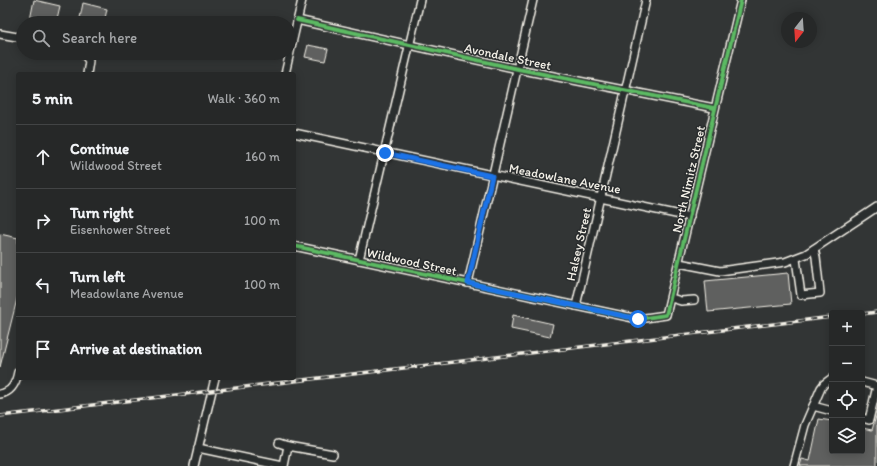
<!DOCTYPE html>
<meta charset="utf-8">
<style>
body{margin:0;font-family:Itim,sans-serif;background:#2e3030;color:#f1f3f6}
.controls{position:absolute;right:12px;bottom:12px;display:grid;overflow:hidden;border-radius:4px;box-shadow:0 2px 10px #0003}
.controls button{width:36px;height:36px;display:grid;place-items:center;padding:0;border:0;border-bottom:1px solid #424445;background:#262828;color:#f1f3f6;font:20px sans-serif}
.compass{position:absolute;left:781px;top:12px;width:36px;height:36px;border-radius:50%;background:#262828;box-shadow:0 2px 10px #0003;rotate:197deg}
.stop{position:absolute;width:12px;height:12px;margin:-9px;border:3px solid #1a73e8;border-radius:50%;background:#fff}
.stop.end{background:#1a73e8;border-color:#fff;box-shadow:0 1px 4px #0008}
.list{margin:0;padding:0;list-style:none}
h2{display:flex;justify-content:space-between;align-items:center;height:52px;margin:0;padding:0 16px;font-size:17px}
h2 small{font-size:13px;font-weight:400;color:#a4a6a8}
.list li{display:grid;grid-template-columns:26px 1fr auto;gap:12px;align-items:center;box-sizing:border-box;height:64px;padding:0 16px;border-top:1px solid #424445}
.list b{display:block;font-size:15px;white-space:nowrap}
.list p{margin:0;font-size:13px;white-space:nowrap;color:#a4a6a8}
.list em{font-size:13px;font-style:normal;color:#a4a6a8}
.icon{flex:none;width:22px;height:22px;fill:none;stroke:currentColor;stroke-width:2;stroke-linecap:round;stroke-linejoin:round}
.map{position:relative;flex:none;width:877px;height:466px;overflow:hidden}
.search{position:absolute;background:#262828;box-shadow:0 2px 10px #0003;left:16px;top:16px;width:280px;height:44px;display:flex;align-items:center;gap:10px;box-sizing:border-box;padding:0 14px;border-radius:22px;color:#a4a6a8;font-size:15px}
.panel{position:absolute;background:#262828;box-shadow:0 2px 10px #0003;left:16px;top:72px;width:280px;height:308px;border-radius:4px}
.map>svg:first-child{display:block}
.building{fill:#5f605f;stroke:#f4f1e8}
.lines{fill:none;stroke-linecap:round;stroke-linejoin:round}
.minor-casing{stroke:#f4f1e8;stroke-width:10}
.minor{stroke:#2a2d2e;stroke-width:7}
.rail-casing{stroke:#f4f1e8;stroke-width:3.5}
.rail{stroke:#2a2d2e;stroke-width:2;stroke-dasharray:6;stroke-linecap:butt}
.cycleway-casing{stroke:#2a2d2e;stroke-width:6}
.cycleway{stroke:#5cba63;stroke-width:4}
.route{stroke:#1a73e8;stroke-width:5}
.labels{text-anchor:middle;stroke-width:3;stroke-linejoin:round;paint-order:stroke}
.street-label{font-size:13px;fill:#f4f1e8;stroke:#2a2d2e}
</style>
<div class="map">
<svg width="877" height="466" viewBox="0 0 877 466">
<rect width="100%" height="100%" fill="#323535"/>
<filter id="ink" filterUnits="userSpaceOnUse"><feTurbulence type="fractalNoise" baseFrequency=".025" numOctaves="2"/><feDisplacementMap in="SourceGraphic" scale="8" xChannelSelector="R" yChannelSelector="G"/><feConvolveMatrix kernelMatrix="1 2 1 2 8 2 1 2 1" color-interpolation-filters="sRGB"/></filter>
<g filter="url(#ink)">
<g class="building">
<path d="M34,0L60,6L56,23H44L30,20Z"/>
<path d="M83,3L107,9L104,23H79Z"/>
<path d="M308,45L328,49L325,61L305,57Z"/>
<path d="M0,234L18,238V295L0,367Z"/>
<path d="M788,273L791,304L708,312L705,281Z"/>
<path d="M513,315L553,324L550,337L511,329Z"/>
<path d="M877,413V466H800L802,459L810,461L819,419L832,421V451H862V428L872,430Z"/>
</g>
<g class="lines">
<defs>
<g id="minor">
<path d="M297,20L518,69L714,108"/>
<path d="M0,34L23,38"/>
<path d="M83,53L89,61L87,74"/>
<path d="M285,74L302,0"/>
<path d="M294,133L690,217"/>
<path d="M294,246L638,319L666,315L741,0"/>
<path d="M796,259L801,295L820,293L816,257L814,249"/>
<path d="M359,260L420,0"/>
<path d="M679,263L720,271L785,262L806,254L877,207"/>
<path d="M468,283L533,0"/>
<path d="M671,298L681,301L694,300"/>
<path d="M576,306L646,0"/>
<path d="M862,382L877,386L869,420L862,418"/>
<path d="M0,394C12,392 16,383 18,372"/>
<path d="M813,406L832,411"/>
<path d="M279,443L288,446"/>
<path d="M198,448L283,466"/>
<path d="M194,466L215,378"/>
<path d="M284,466L288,446L333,454"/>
<path d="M794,466L805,425L821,388L824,384L832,378"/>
</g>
</defs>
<use href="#minor" class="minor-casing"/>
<use href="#minor" class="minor"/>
<defs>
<g id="rail">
<path d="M862,314L877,312"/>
<path d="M0,416L832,317"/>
</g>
</defs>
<use href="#rail" class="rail-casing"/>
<use href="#rail" class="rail"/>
<defs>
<g id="cycleway">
<path d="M297,20L518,69L714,108"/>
<path d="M294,246L638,319L666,315L741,0"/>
</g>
</defs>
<use href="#cycleway" class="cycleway-casing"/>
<use href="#cycleway" class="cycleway"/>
</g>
</g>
<g class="lines" filter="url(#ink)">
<path class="route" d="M385,153L492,176L468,283L638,319"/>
</g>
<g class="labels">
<g class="street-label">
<text transform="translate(508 56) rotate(12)" y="5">Avondale Street</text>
<text transform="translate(565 178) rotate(11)" y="5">Meadowlane Avenue</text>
<text transform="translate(688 179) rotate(-77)" y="5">North Nimitz Street</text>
<text transform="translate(578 244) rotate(-77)" y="5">Halsey Street</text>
<text transform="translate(412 261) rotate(12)" y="5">Wildwood Street</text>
</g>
</g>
</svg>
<div class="controls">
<button>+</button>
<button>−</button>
<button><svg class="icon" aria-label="locate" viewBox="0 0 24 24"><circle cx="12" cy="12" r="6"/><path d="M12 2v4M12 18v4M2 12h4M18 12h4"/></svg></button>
<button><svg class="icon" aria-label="layers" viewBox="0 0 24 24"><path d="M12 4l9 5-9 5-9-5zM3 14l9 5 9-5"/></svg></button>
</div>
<svg class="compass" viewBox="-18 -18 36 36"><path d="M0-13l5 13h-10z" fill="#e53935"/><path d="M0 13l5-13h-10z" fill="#a4a6a8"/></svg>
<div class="stop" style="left:638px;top:319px"></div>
<div class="stop end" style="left:385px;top:153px"></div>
<div class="search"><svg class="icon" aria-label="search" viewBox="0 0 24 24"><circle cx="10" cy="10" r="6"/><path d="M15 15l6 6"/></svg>Search here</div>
<section class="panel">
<h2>5 min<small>Walk · 360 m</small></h2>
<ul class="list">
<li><svg class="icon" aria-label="ahead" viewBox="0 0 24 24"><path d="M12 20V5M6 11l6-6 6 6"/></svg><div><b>Continue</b><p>Wildwood Street</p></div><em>160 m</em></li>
<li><svg class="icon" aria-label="right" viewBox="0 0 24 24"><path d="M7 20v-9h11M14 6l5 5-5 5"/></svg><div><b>Turn right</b><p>Eisenhower Street</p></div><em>100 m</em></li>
<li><svg class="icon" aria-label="left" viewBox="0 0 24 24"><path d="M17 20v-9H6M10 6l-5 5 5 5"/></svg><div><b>Turn left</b><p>Meadowlane Avenue</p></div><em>100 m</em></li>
<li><svg class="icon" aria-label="arrive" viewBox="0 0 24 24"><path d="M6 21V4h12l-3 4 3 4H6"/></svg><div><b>Arrive at destination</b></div></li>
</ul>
</section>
</div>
